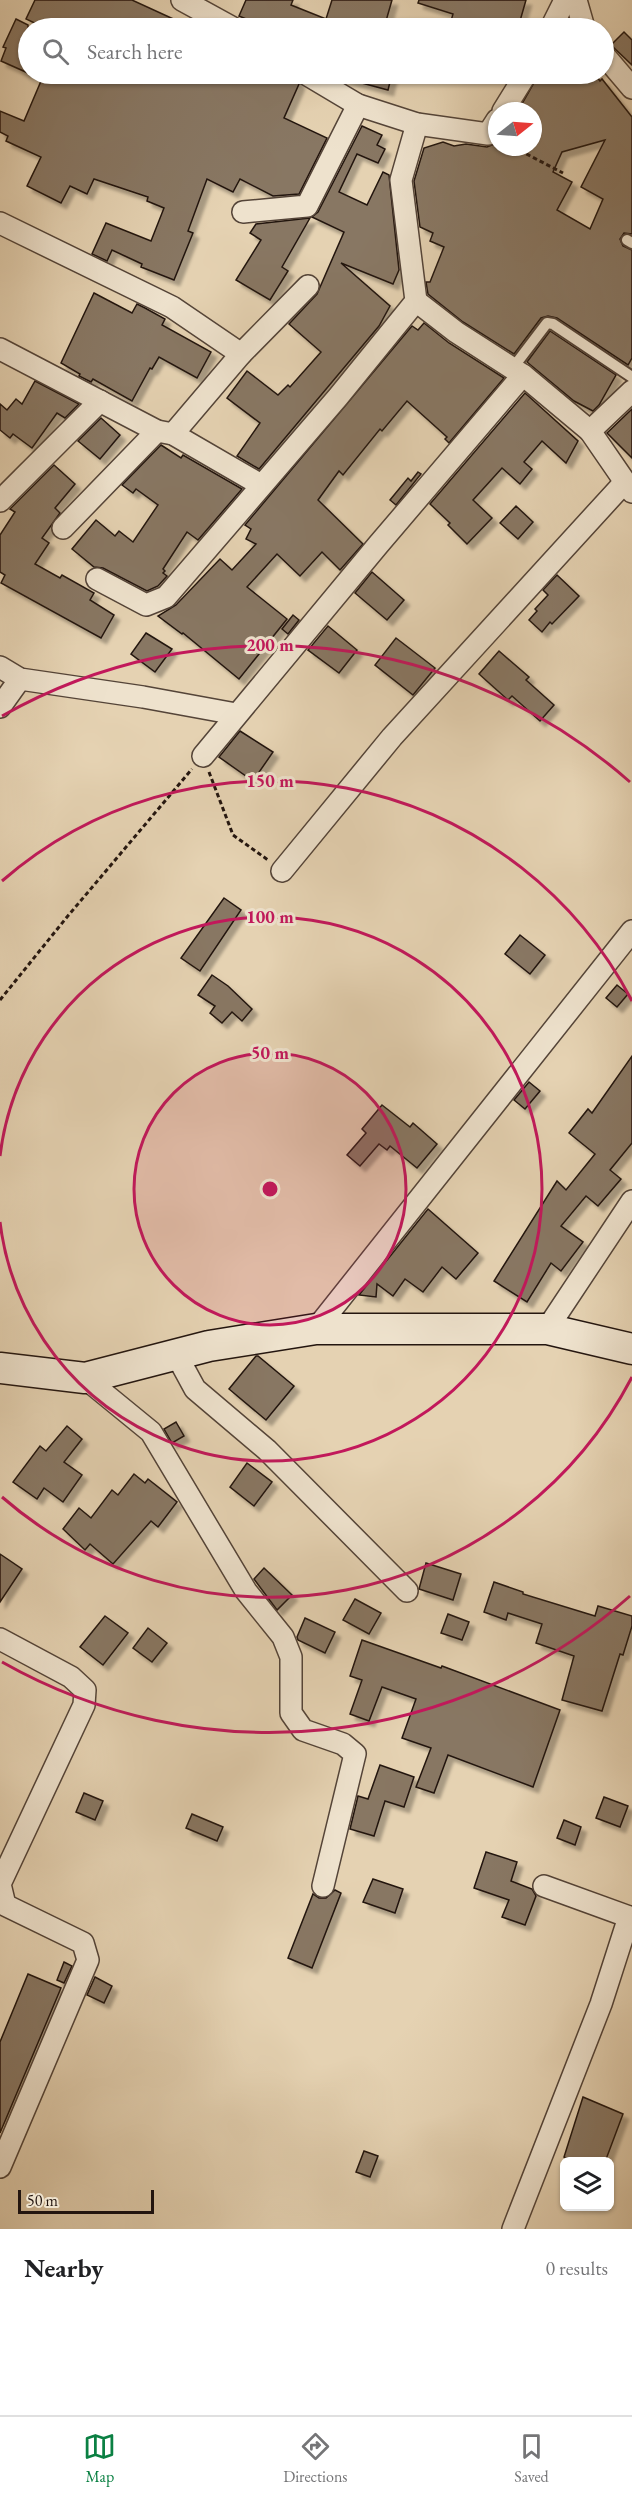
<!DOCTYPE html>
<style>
body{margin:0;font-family:"EB Garamond",serif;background:#f6f6f6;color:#202124}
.controls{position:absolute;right:18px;bottom:18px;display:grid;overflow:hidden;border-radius:9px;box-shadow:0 2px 4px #0004}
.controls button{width:54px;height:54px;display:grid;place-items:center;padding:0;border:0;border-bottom:2px solid #e0e0e0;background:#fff;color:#202124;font:30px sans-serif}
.compass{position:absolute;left:488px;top:102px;width:54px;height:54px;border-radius:50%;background:#fff;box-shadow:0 2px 4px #0004;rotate:73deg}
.scale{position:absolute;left:18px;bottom:15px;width:136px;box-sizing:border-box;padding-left:6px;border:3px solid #23150f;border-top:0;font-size:16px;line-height:21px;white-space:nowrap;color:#23150f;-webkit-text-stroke:4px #eee2cd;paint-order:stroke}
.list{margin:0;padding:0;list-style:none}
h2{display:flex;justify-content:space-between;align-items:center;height:78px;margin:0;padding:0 24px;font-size:26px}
h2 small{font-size:20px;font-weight:400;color:#757577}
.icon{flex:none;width:33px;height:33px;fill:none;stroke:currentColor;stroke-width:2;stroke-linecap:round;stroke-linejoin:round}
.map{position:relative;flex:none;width:632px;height:2229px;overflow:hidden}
.search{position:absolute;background:#fff;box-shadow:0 2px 4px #0004;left:18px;right:18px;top:18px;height:66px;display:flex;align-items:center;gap:15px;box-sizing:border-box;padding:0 21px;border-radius:33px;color:#757577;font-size:22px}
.sheet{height:186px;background:#fff}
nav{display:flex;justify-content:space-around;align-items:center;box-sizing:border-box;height:84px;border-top:2px solid #e0e0e0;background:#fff;font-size:16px;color:#757577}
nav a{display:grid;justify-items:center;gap:3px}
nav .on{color:#0b8043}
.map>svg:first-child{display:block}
.building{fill:#887764;stroke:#23150f;stroke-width:1.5;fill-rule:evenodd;filter:url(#shadow)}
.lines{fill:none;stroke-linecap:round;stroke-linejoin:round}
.lane-casing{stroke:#544438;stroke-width:14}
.street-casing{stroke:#544438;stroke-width:24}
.secondary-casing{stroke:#23150f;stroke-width:33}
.path{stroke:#23150f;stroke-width:3;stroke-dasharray:4.5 3;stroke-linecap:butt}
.lane{stroke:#eee2cd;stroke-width:10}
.street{stroke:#eee2cd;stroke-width:21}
.secondary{stroke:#eee2cd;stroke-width:30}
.ring{fill:none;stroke:#c2185b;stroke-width:3}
.centre{fill:#c2185b;stroke:#eee2cd;stroke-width:3}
.ring-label{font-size:18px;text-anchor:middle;font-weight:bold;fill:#c2185b;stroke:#eee2cd;stroke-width:6;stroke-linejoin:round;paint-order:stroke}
</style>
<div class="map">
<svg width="632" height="2229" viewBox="0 0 632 2229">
<defs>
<filter id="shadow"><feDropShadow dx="5.5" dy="5.5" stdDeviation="1.5" flood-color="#0004"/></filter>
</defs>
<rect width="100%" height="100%" fill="#e5d2b2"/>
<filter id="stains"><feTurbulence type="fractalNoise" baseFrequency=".00333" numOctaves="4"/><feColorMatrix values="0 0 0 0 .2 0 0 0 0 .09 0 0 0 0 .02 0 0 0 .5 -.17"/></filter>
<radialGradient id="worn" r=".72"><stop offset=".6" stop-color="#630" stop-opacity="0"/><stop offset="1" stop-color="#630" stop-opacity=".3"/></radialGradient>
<g class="building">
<path d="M35,0H132L193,28H45L26,19Z"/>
<path d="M246,0H293L291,5L326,19L332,0H392L384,28H268L239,16Z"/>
<path d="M419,0H526L518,28H449L453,14L418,3Z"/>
<path d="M16,19L28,25V73L1,61L6,48L3,47Z"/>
<path d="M624,32L632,40V65L611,45Z"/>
<path d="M44,74H136L156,82L159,77L167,80L170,74H293L299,84L284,118L327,138L299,194L273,196L240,179L233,192L207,179L188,231L193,233L174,280L141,267L142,264L112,250L107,261L92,254L106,223L151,241L164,208L147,201L148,197L94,179L87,194L70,186L61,203L27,186L41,157L6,141L8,136L0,132V111L24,121Z"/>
<path d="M344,74H392L388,90L343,78Z"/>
<path d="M539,74H595L600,81L602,79L632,117V234L624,233L620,239L623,246L632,250V358L628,365L557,318L548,316L541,318L514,354L463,322L428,294L426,282H430L444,247L430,241L433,233L420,227L414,181L424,148L443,142L454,146L466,144L487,147L497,143V147H533V111H518ZM605,140L581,187L603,199L590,229L557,210L572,182L553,172L562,152Z"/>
<path d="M362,126L382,135L377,145L385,149L378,163L357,154L339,192L367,205L383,172L389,175L399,270L393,284L341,263L390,306L379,326L259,469L237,456L260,423L227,398L247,371L278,395L288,385L290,387L321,352L289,324L317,294L344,232L312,217L318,212Z"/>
<path d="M310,218L282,267L288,271L270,300L236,280L261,240L250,233L256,224Z"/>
<path d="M94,293L132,313L137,304L145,308L165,319L162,325L211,352L197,378L159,357L152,369L150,368L132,401L93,379L91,382L79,376L80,374L61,363Z"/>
<path d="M424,323L449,343L504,378L449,443L445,439L447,437L407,401L382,431L380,429L343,475L339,471L318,500L363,544L340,570L322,552L300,576L277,554L247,587L287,619L239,679L183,633L182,634L158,616L176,605L220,559L232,570L256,544L246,539L251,529L245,525L412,326L418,330Z"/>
<path d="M550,331L616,375L599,405L593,411L574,401L527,362Z"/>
<path d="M35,381L79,404L65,418L57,413L32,448L13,434L10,438L0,430V404L7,410L16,399L22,404Z"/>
<path d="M525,393L578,441L566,463L542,441L524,462L532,469L520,484L502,468L473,500L492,518L467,544L448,525L450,523L430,504Z"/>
<path d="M632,409V458L607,433Z"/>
<path d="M101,418L120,435L100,459L78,441Z"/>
<path d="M161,445L181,458L183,455L242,489L198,540L187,532L163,569L165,571L163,573L167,576L158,586L147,591L103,568L94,567L72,549L96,520L115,536L119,531L133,542L158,505L136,489L133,493L122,485Z"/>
<path d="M54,465L75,484L55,508L60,513L42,538L49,543L35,564L60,578L62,575L94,593L90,600L114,615L101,638L1,583L5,575L0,572V535L15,512L10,509Z"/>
<path d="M418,472L421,474L396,505L390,500L408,478L411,481Z"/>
<path d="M516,506L533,522L518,539L500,523Z"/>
<path d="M372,572L404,600L387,620L355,593Z"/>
<path d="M557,575L579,596L552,624L550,622L542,632L529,620L537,611L535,609L548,595L543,590Z"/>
<path d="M293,615L299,620L288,634L282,629Z"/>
<path d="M328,626L357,650L339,673L308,650Z"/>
<path d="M146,633L172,649L155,672L131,654Z"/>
<path d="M396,638L435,668L413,695L375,665Z"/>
<path d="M499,651L529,677L526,680L554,705L540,721L512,696L508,700L479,674Z"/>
<path d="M240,731L273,752L253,781L219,757Z"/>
<path d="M224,898L241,910L200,971L181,958Z"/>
<path d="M520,935L545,955L530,974L505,954Z"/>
<path d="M212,975L228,986L252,1009L242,1021L232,1012L222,1023L210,1013L215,1006L198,995Z"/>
<path d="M617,985L628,994L617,1007L606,998Z"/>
<path d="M632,1056V1143L610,1170L621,1179L598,1206L586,1196L561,1226L583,1242L561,1271L551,1263L527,1302L494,1281L557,1181L566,1190L595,1154L569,1133L588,1109L592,1113Z"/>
<path d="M529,1082L540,1091L525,1109L514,1100Z"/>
<path d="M382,1105L410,1127L413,1123L437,1144L417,1168L390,1146L387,1150L379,1144L360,1166L347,1155L366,1133L362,1129Z"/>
<path d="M428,1209L478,1253L456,1279L442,1267L423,1292L405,1279L393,1296L377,1284L376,1297L359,1295Z"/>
<path d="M256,1356H258L294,1386L266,1420L229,1389Z"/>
<path d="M176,1422L184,1436L172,1443L164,1429Z"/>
<path d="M67,1426L82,1439L64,1462L82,1475L63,1502L44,1488L37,1499L13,1482L40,1446L46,1451Z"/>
<path d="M247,1463L272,1482L254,1506L230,1487Z"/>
<path d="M134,1474L145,1483L148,1479L177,1502L158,1527L151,1521L113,1564L90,1544L85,1550L63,1529L79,1508L91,1518L112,1490L118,1495Z"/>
<path d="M0,1554L22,1569L0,1602Z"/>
<path d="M426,1563L461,1574L453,1600L419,1589Z"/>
<path d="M264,1568L292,1595L277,1610L254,1579Z"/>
<path d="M494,1582L523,1592V1594L595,1616L598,1606L632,1616V1626L623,1655L620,1654L602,1711L562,1700L574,1656L536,1643L542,1624L508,1613L506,1620L484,1612Z"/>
<path d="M355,1599L381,1613L369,1634L343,1620Z"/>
<path d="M448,1614L469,1622L462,1640L441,1633Z"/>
<path d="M105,1616L128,1633L103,1665L80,1647Z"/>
<path d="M305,1618L335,1632L325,1653L298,1640L297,1637Z"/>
<path d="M148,1628L167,1643L152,1662L133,1648Z"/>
<path d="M362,1640L441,1668L442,1666L560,1710L533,1787L448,1755L434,1793L416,1787L431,1748L402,1738L416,1699L382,1687L369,1721L350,1714L362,1680L350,1676Z"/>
<path d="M380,1765L414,1777L404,1807L385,1801L374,1836L350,1829L358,1796L368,1799Z"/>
<path d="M84,1793L103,1801L95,1820L76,1812Z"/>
<path d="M604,1797L628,1806L620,1827L596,1818Z"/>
<path d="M192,1814L223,1827L217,1841L186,1828Z"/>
<path d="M564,1820L581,1827L575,1845L557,1838Z"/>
<path d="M486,1852L517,1862L511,1881L532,1889L536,1896L525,1925L502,1917L509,1900L474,1888Z"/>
<path d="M373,1879L403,1889L395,1913L363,1902Z"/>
<path d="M335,1890L341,1893L312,1968L288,1958L313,1894L319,1898H326Z"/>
<path d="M64,1962L72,1966L64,1983L57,1980Z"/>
<path d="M28,1974L61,1988L0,2133V2042Z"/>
<path d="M95,1977L112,1986L104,2003L87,1995Z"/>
<path d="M583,2097L623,2114L605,2162H575L564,2157Z"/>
<path d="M364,2151L378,2156L370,2177L356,2172Z"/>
</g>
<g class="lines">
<defs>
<g id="lane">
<path d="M627,240L632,243"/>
<path d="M512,369L547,323L553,324L632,377"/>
</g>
<g id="street">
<path d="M182,0L233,28"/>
<path d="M576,0L584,28"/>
<path d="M551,28L565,0"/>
<path d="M604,55L632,88"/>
<path d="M306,74L358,105L417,124L488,134L497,120"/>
<path d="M503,111L526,74"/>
<path d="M243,212L307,206L358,105"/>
<path d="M0,223L172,307L241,354"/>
<path d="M416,301L456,332L523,375L590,431"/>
<path d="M0,349L157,431L173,434L261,485"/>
<path d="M632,391L590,431L632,492"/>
<path d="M173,434L241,354L308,286"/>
<path d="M0,501L100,401"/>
<path d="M63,528L157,431"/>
<path d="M97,579L146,605L166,597L338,397L416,301L401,180L417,124"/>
<path d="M0,667L20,679L143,697L236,714"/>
<path d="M0,707L20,679"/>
<path d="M203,756L378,545L523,375"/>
<path d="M282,871L392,737L624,483"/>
<path d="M316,1329L632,931"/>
<path d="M547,1329L632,1201"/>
<path d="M176,1354L195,1389L267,1450L407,1591"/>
<path d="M85,1378L151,1432L246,1591L283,1637L291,1657V1713L303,1730L343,1744L355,1754L323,1886"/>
<path d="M0,1639L71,1677L85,1690L84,1705L0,1884L5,1905L83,1943L88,1960L0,2167"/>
<path d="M544,1886L632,1918"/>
<path d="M513,2229L601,2004L629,1917"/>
</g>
<path id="secondary" d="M0,1368L85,1378L209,1346L316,1329H547L632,1349"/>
</defs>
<use href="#lane" class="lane-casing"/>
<use href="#street" class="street-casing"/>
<use href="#secondary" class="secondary-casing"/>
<g class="path">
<path d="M513,147L563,173"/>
<path d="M209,772L233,835L268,860"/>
<path d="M0,1000L67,917L192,769"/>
</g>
<use href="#lane" class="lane"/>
<use href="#street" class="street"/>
<use href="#secondary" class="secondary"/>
</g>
<circle cx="270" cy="1189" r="136" fill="#c2185b" fill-opacity=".12"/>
<g class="ring">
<circle cx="270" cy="1189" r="136"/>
<path d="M0 1156A272 272 0 1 1 0 1222"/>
<path d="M632 1377A408 408 0 0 1 2 1497M2 881A408 408 0 0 1 632 1001"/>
<path d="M630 1596A544 544 0 0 1 2 1662M2 716A544 544 0 0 1 630 782"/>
</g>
<circle cx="270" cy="1189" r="9" class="centre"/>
<g class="ring-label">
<text x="270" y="651">200 m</text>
<text x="270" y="787">150 m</text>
<text x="270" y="923">100 m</text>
<text x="270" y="1059">50 m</text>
</g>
<rect width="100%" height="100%" filter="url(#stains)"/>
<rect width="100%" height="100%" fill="url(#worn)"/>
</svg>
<div class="controls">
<button><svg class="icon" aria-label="layers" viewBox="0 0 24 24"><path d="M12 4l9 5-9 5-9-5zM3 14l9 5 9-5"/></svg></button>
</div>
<svg class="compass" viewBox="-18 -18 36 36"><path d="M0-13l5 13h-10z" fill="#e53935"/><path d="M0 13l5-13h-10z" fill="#757577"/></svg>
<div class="scale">50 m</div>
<div class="search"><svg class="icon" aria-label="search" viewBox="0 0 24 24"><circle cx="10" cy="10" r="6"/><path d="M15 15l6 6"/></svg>Search here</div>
</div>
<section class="sheet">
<h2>Nearby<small>0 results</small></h2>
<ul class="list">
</ul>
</section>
<nav>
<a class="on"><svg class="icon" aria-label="map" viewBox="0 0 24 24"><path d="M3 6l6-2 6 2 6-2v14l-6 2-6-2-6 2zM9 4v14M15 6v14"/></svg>Map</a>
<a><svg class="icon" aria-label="directions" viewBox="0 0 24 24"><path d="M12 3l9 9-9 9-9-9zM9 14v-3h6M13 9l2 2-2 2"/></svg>Directions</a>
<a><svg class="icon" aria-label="saved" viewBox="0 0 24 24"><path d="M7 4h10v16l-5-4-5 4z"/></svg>Saved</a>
</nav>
